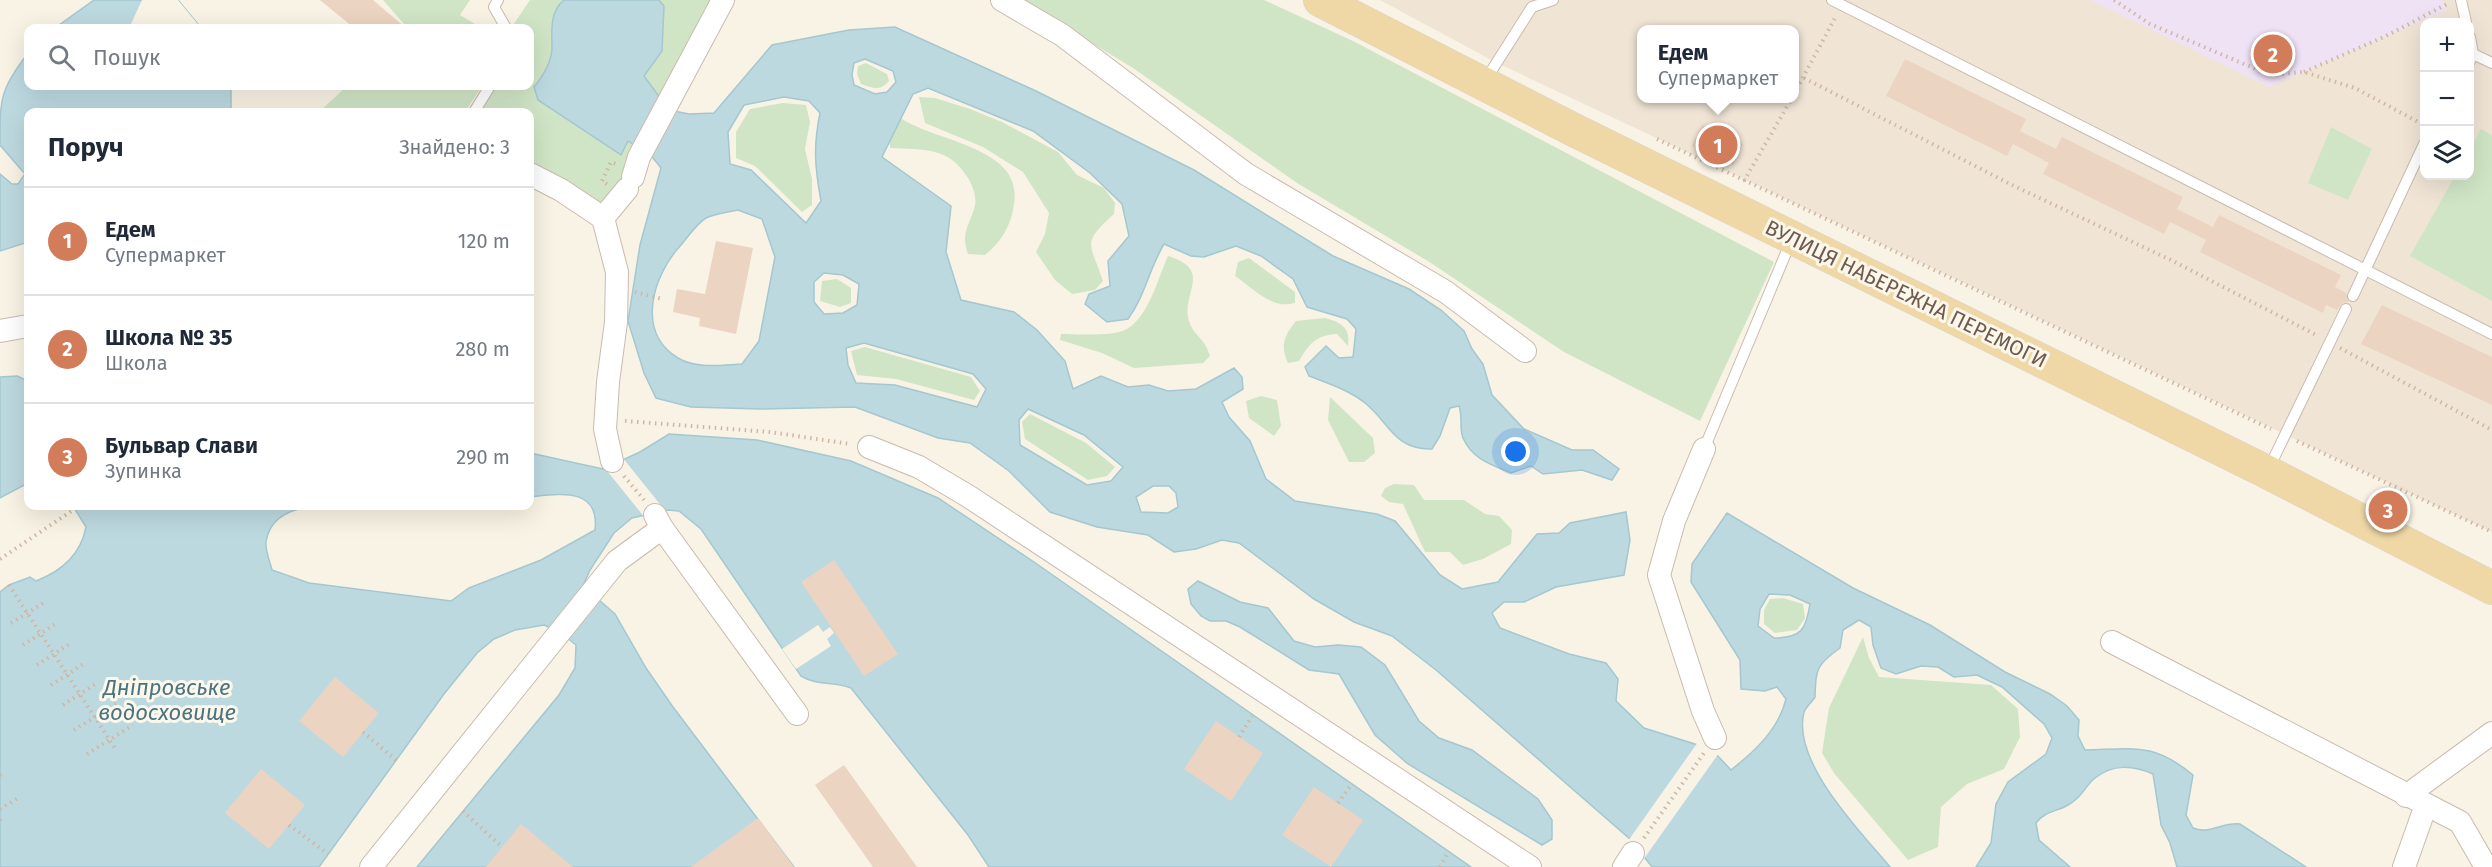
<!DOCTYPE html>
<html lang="uk">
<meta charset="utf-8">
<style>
body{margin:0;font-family:"Fira Sans",sans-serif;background:#f2f2f3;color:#1f2937}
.controls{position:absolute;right:18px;top:18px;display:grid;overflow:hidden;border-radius:12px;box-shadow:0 6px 24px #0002}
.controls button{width:54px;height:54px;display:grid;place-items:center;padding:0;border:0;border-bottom:2px solid #e0e1e3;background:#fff;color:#1f2937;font:30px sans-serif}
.you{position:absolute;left:1516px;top:452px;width:21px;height:21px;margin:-15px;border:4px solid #fff;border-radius:50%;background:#1a73e8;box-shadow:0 0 0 9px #1a73e833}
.badge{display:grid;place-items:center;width:39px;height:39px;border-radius:50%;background:#d37c5a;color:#fff;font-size:20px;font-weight:700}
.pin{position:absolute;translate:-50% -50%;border:3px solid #fff;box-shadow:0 2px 6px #0006}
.popup{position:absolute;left:1637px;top:25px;width:162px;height:78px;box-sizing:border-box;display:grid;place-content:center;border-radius:12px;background:#fff;filter:drop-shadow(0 2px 4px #0005);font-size:20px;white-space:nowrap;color:#747a83}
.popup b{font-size:22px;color:#1f2937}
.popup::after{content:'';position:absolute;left:50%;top:100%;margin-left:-12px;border:12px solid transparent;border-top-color:#fff}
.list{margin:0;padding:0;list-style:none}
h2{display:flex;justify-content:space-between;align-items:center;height:78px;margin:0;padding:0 24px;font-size:26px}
h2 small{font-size:20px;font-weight:400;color:#747a83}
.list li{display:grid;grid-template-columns:39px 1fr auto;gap:18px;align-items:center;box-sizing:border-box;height:108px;padding:0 24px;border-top:2px solid #e0e1e3}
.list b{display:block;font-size:22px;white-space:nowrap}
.list p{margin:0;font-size:20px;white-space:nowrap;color:#747a83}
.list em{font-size:20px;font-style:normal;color:#747a83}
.icon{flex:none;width:33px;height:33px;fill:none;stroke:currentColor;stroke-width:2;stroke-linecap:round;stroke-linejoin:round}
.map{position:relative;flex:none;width:2492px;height:867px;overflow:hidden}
.search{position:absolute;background:#fff;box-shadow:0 6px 24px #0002;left:24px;top:24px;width:510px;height:66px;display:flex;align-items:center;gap:15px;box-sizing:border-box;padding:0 21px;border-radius:12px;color:#747a83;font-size:22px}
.panel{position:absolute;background:#fff;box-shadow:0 6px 24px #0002;left:24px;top:108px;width:510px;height:402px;border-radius:12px}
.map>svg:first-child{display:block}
.residential{fill:#f0e5d5;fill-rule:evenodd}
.education{fill:#efe2f5}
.green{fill:#d0e5c6}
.water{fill:#bdd9e0;stroke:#a4c7d0;stroke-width:1.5;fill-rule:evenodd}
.pier{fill:#f9f3e5}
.building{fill:#ebd4c1}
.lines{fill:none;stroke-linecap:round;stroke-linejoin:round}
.lane-casing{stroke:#c9bbad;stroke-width:12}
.street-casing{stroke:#c9bbad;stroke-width:24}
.primary-casing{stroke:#dad4d1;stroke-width:34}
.path{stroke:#cfb7a4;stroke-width:4;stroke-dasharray:1.5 4.5;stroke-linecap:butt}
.lane{stroke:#fff;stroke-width:10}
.street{stroke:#fff;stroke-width:22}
.primary{stroke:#efd8a6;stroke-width:33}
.labels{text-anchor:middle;stroke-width:6;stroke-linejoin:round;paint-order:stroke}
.street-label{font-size:21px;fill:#6f5b4e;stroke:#fcf7eb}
.water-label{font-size:22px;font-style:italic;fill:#4b7480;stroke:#fcf7eb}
</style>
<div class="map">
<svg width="2492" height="867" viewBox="0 0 2492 867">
<rect width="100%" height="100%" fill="#f9f3e5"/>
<path class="residential" d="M1380,0H2492V532L1495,62ZM2424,22H2470V176H2424ZM1642,30H1794V98H1642Z"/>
<path class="education" d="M2090,0H2442L2447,10L2269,87Z"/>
<g class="green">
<path d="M383,0H470L460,15L480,27L402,28L405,25Z"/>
<path d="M530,0H564C549,12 552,32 552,49C551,64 543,76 534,87L538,100L621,155L628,141L643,150L603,218L530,174V112H474L490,86H530V28H511Z"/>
<path d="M659,0H724L665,106L644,76L662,51L664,6Z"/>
<path d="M1021,0H1264L1353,41L1774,262L1700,421L1564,352L1431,263L1297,183L1133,68Z"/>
<path d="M866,63L887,74L889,81C880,92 873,88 861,84L857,74L858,66Z"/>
<path d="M347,86H482L465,112H319Z"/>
<path d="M919,97L935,98L970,109L1002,122L1058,152L1077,175L1104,188L1115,203L1114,214C1081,244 1090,242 1103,281L1095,290L1072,294L1055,280L1036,252L1045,234L1049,213L1023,172L983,147L925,123Z"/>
<path d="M783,103L806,105L810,122L805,149L812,179V205L802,212L755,166L736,158V132L750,109Z"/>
<path d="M898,116C931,142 1024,145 1014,204C1011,226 1002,241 985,255L968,254C960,232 970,226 975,205C977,197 972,185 968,178C948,146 924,150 890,148L889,131Z"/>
<path d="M2331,127L2372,149L2348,200L2308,183Z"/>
<path d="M2481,129L2492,135V301L2410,256L2455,176H2470V149Z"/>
<path d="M1168,256C1214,270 1181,293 1189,321C1194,337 1204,336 1210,356L1203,363L1134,368L1102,353L1060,340L1061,334C1077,334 1113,337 1127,329C1149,316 1158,278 1168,256Z"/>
<path d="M1249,258L1295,292V303C1272,310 1253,288 1235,276L1238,262Z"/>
<path d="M837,279L851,288V303L840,307L820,301L822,281Z"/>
<path d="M1325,318C1341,322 1351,328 1348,346L1337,334C1316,335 1309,344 1299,361L1288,363C1280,345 1284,336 1296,321Z"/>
<path d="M865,347L971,377L980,391L974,400L896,379L857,375L851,351Z"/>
<path d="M1261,396L1277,400L1281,426L1274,436L1249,418L1246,401Z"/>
<path d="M1330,397L1373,438L1375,453L1364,462H1349L1328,420Z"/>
<path d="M1030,414L1086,443L1115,467L1107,476L1088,480L1025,439L1022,422Z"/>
<path d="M1394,484L1414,485L1424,500H1464L1485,514L1499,516L1512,530L1511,544L1483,559L1463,565L1450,552H1425L1403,504L1389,502L1381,496L1385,488Z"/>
<path d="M1783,598L1803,604L1805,618L1797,630L1775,633L1764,624V610L1770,599Z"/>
<path d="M1863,637L1869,658L1879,677L1991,685L2018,709L2020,737L2004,769L1967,784L1941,807L1938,847L1908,860L1834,773L1822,753L1829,708Z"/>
</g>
<g class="water">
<path d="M94,0H178L201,28H55Z"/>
<path d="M564,0H659L664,6L662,51L644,76L669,110L689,114L714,113L772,45L849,30L895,27L1036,91L1194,170L1333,256L1409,289L1441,310L1464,331L1472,349L1483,364L1492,395L1524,429L1572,450H1593L1619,469L1612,480L1582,470L1543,474L1531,466L1511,473C1492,465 1472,459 1463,438C1459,428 1463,417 1459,406L1450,408L1440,436L1432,449C1394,450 1390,423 1365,403C1349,390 1327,383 1309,376L1305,367L1326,346L1339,358L1353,357L1356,329L1347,319L1307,307L1293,279L1261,256L1236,246L1204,257L1191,256L1164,244C1149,269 1145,296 1128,319L1107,322L1085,304L1089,294L1110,286L1108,261L1129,236L1122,204L1090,173L1033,131L928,88L913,94L882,157L951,206L946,252L961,300L1014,312L1037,330L1065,361L1073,389L1101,376L1128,387L1149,385L1168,391L1196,389L1234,368L1242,377L1243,389L1222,402L1229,417L1250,441L1266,479L1295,501L1377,514L1395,521L1440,575L1462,589L1498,582L1537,534L1559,533L1570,523L1626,512L1630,540L1624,575L1556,587L1524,602H1504L1492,613L1500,628L1569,654L1606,663L1618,679L1616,701L1644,728L1698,745L1718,756L1731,770C1755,751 1779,729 1786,699L1777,687L1765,691L1741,689L1740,660L1691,582L1692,564L1727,513L1853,588L1930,625L2005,672L2050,694L2067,706L2079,720L2078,736L2085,750C2134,749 2153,742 2193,775L2186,815L2193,828C2210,835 2222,822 2240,824L2306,867H2177L2170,843L2161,825L2153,774C2132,765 2113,764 2095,778C2084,787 2083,797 2068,805C2056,812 2045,811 2036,823L2039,840L2070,867H1976L1991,843L1996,804L2008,782L2046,754L2052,738L2044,724L2002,687L1977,675L1954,677L1938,667L1921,666L1896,674L1881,668L1873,645L1871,627L1859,620L1843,630L1840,648C1816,665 1816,669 1815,697C1812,702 1806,707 1804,712C1791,762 1861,832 1890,867H1652L1631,840L1436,670L1392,636L1354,622L1314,599L1239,543L1222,540L1196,549L1174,552L1148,535L1097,527L1050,512L1009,471L970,443L938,438L855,407L760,409L691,407L656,398L644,373L628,321L640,245L661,168L653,158L628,141L621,155L538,100L534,87C543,76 551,64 552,49C552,32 549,12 564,0ZM865,59L893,71L896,82L887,92L875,94L854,85L852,75L854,63ZM784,97L809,101L820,113C813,147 815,168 821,201L806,223L751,170L730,164L728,132L744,105ZM738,210L762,219L775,257L759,341L742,364C721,365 696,369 678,358C635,332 653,275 681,245C688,237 697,223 706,218C715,214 728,212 738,210ZM824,273L843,275L859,284L857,305L843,313L824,314L814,302V282ZM864,343L973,374L986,389L977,407L895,385L856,383L848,365L846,348ZM1028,409L1084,435L1123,467L1111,481L1087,485L1020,445L1019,420ZM1153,486H1169L1176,493L1178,507L1168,513L1141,512L1136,497ZM1769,594L1790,595L1810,604C1806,629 1802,638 1774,638L1758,626L1760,609Z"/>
<path d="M28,53V86H231V112H28V242L0,251V174L12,184H18L25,174L0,145C0,96 0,91 28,53Z"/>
<path d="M17,376L28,381V483L0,498V377Z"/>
<path d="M669,434L757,440L851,461L938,498L1034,562L1471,867H989L968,835L851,688C834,681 817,686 801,676L701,529L679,511L668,510L632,518L614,533L590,570L583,586L615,614L646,668L673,707L794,867H417L559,695L575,668L576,645L560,632L544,625L515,630L494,639L477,653L444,694L319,867H0V592L9,585L30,577L36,581C62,571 81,554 86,527L73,506H321C296,507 270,514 266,542C265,550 270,562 272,570L309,583L451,601L469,588L541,560L595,530C600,486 558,494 530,497V453L603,469L640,452Z"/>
<path d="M1198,581L1240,602L1268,608L1294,641L1315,647L1338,645L1361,647L1385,665L1419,721L1439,738L1472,750L1538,799L1552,820V839L1542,845L1408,764L1375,735L1339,674L1309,670L1240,627L1226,621H1210L1201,616L1191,604L1188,589Z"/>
</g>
<g class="pier">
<path d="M142,0H178L201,28H141L131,24Z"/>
<path d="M622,457L663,508L645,518L604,467Z"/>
<path d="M818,625L823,632L830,627L834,633L827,639L831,646L796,669L782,649Z"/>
<path d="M1698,742L1719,753L1643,860L1628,841Z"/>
</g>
<g class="building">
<path d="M320,0H373L406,28H354Z"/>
<path d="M1905,59L2026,119L2020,131L2056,149L2062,137L2183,197L2177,209L2213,227L2219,215L2341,275L2335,287L2346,293L2349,302L2342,303L2337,310L2326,305L2323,313L2200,252L2206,240L2170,222L2164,234L2043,174L2049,163L2013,144L2007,156L1886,96Z"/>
<path d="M1702,125L1743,144L1733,165L1692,146Z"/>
<path d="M716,241L753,248L736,334L699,326L700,318L673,312L677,289L705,294Z"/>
<path d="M2382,305L2492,357V405L2361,344Z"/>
<path d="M834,560L898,654L864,676L801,582Z"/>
<path d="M335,677L379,713L343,757L299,721Z"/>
<path d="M1216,721L1263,753L1231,801L1184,769Z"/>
<path d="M844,765L917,867H873L815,785Z"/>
<path d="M261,769L305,805L269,849L225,813Z"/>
<path d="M1314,787L1363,820L1331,867L1282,835Z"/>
<path d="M758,818L794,867H691Z"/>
<path d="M521,824L573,867H486Z"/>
</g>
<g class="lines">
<defs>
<g id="lane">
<path d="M498,0L494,7L506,28"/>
<path d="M1832,0L2492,334"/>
<path d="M2461,0L2466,22"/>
<path d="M2470,37L2473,54L2470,61"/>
<path d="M2473,54L2492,63"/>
<path d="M1485,81L1532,7L1553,0"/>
<path d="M474,112L490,86"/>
<path d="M2353,296L2424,144"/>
<path d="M1704,449L1791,241"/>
<path d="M2269,468L2346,309"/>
</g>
<g id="street">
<path d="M1002,0L1062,35L1246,174L1446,292L1525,351"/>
<path d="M530,174L561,190L603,218L617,272L616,322L608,382L605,429L612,461"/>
<path d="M633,177L639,157L723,0"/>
<path d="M603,218L627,189"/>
<path d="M0,331L28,326"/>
<path d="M869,447L919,467L968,496L1530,867"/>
<path d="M1704,449L1674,521L1659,575L1703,711L1715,738"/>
<path d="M662,528L797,714"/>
<path d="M2112,642L2460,822L2486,867"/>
<path d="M2406,796L2492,733"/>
<path d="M371,867L617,561L662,528L655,515"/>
<path d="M1624,867L1633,853"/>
<path d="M2404,867L2426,805"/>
</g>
<path id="primary" d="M1320,0L1572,129L2267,472L2492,588"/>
</defs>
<use href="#lane" class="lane-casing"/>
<use href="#street" class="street-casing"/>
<use href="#primary" class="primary-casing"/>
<g class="path">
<path d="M2114,0L2150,24L2270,75L2304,72L2355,88L2424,125"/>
<path d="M2304,72L2386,36L2449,3"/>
<path d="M1804,78L2012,185L2173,261L2318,336"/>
<path d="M1794,94L1835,18"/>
<path d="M1657,139L2271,429"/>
<path d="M1744,181L1792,98"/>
<path d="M607,184L602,181L611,162L618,165"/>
<path d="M635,292L662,299"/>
<path d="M2340,348L2492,430"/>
<path d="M625,421L770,432L850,444"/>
<path d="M2297,441L2492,532"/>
<path d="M624,476L644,500"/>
<path d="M0,559L79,506"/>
<path d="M9,585L116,750"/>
<path d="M11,623L45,602"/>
<path d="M23,645L57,623"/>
<path d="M37,665L71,643"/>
<path d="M51,685L85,663"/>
<path d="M63,705L97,683"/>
<path d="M74,730L119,702"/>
<path d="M363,732L397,761"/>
<path d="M1239,737L1252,716"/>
<path d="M87,754L133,725"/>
<path d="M0,775L2,774"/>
<path d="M1338,803L1352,784"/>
<path d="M0,809L18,798"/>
<path d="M463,811L502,847"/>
<path d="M0,820L2,823"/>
<path d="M289,825L328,854"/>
<path d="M1644,838L1704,753"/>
<path d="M1440,867L1449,851"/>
</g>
<use href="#lane" class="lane"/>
<use href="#street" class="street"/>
<use href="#primary" class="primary"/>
</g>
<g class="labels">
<g class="street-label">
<text transform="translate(1906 294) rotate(26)" y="7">ВУЛИЦЯ НАБЕРЕЖНА ПЕРЕМОГИ</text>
</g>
<g class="water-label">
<text x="167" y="695">Дніпровське<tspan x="167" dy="25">водосховище</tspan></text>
</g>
</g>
</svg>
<div class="controls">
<button>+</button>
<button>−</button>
<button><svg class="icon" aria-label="layers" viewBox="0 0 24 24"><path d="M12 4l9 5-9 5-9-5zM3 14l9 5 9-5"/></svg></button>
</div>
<div class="you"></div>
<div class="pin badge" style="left:1718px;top:145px">1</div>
<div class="popup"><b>Едем</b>Супермаркет</div>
<div class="pin badge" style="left:2273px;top:54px">2</div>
<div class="pin badge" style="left:2388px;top:510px">3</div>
<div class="search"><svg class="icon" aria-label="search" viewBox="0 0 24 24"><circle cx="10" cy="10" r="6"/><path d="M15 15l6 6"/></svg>Пошук</div>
<section class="panel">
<h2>Поруч<small>Знайдено: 3</small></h2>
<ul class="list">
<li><span class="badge">1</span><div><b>Едем</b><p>Супермаркет</p></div><em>120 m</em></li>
<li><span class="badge">2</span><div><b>Школа № 35</b><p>Школа</p></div><em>280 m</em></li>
<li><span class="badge">3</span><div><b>Бульвар Слави</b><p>Зупинка</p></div><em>290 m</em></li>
</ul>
</section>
</div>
